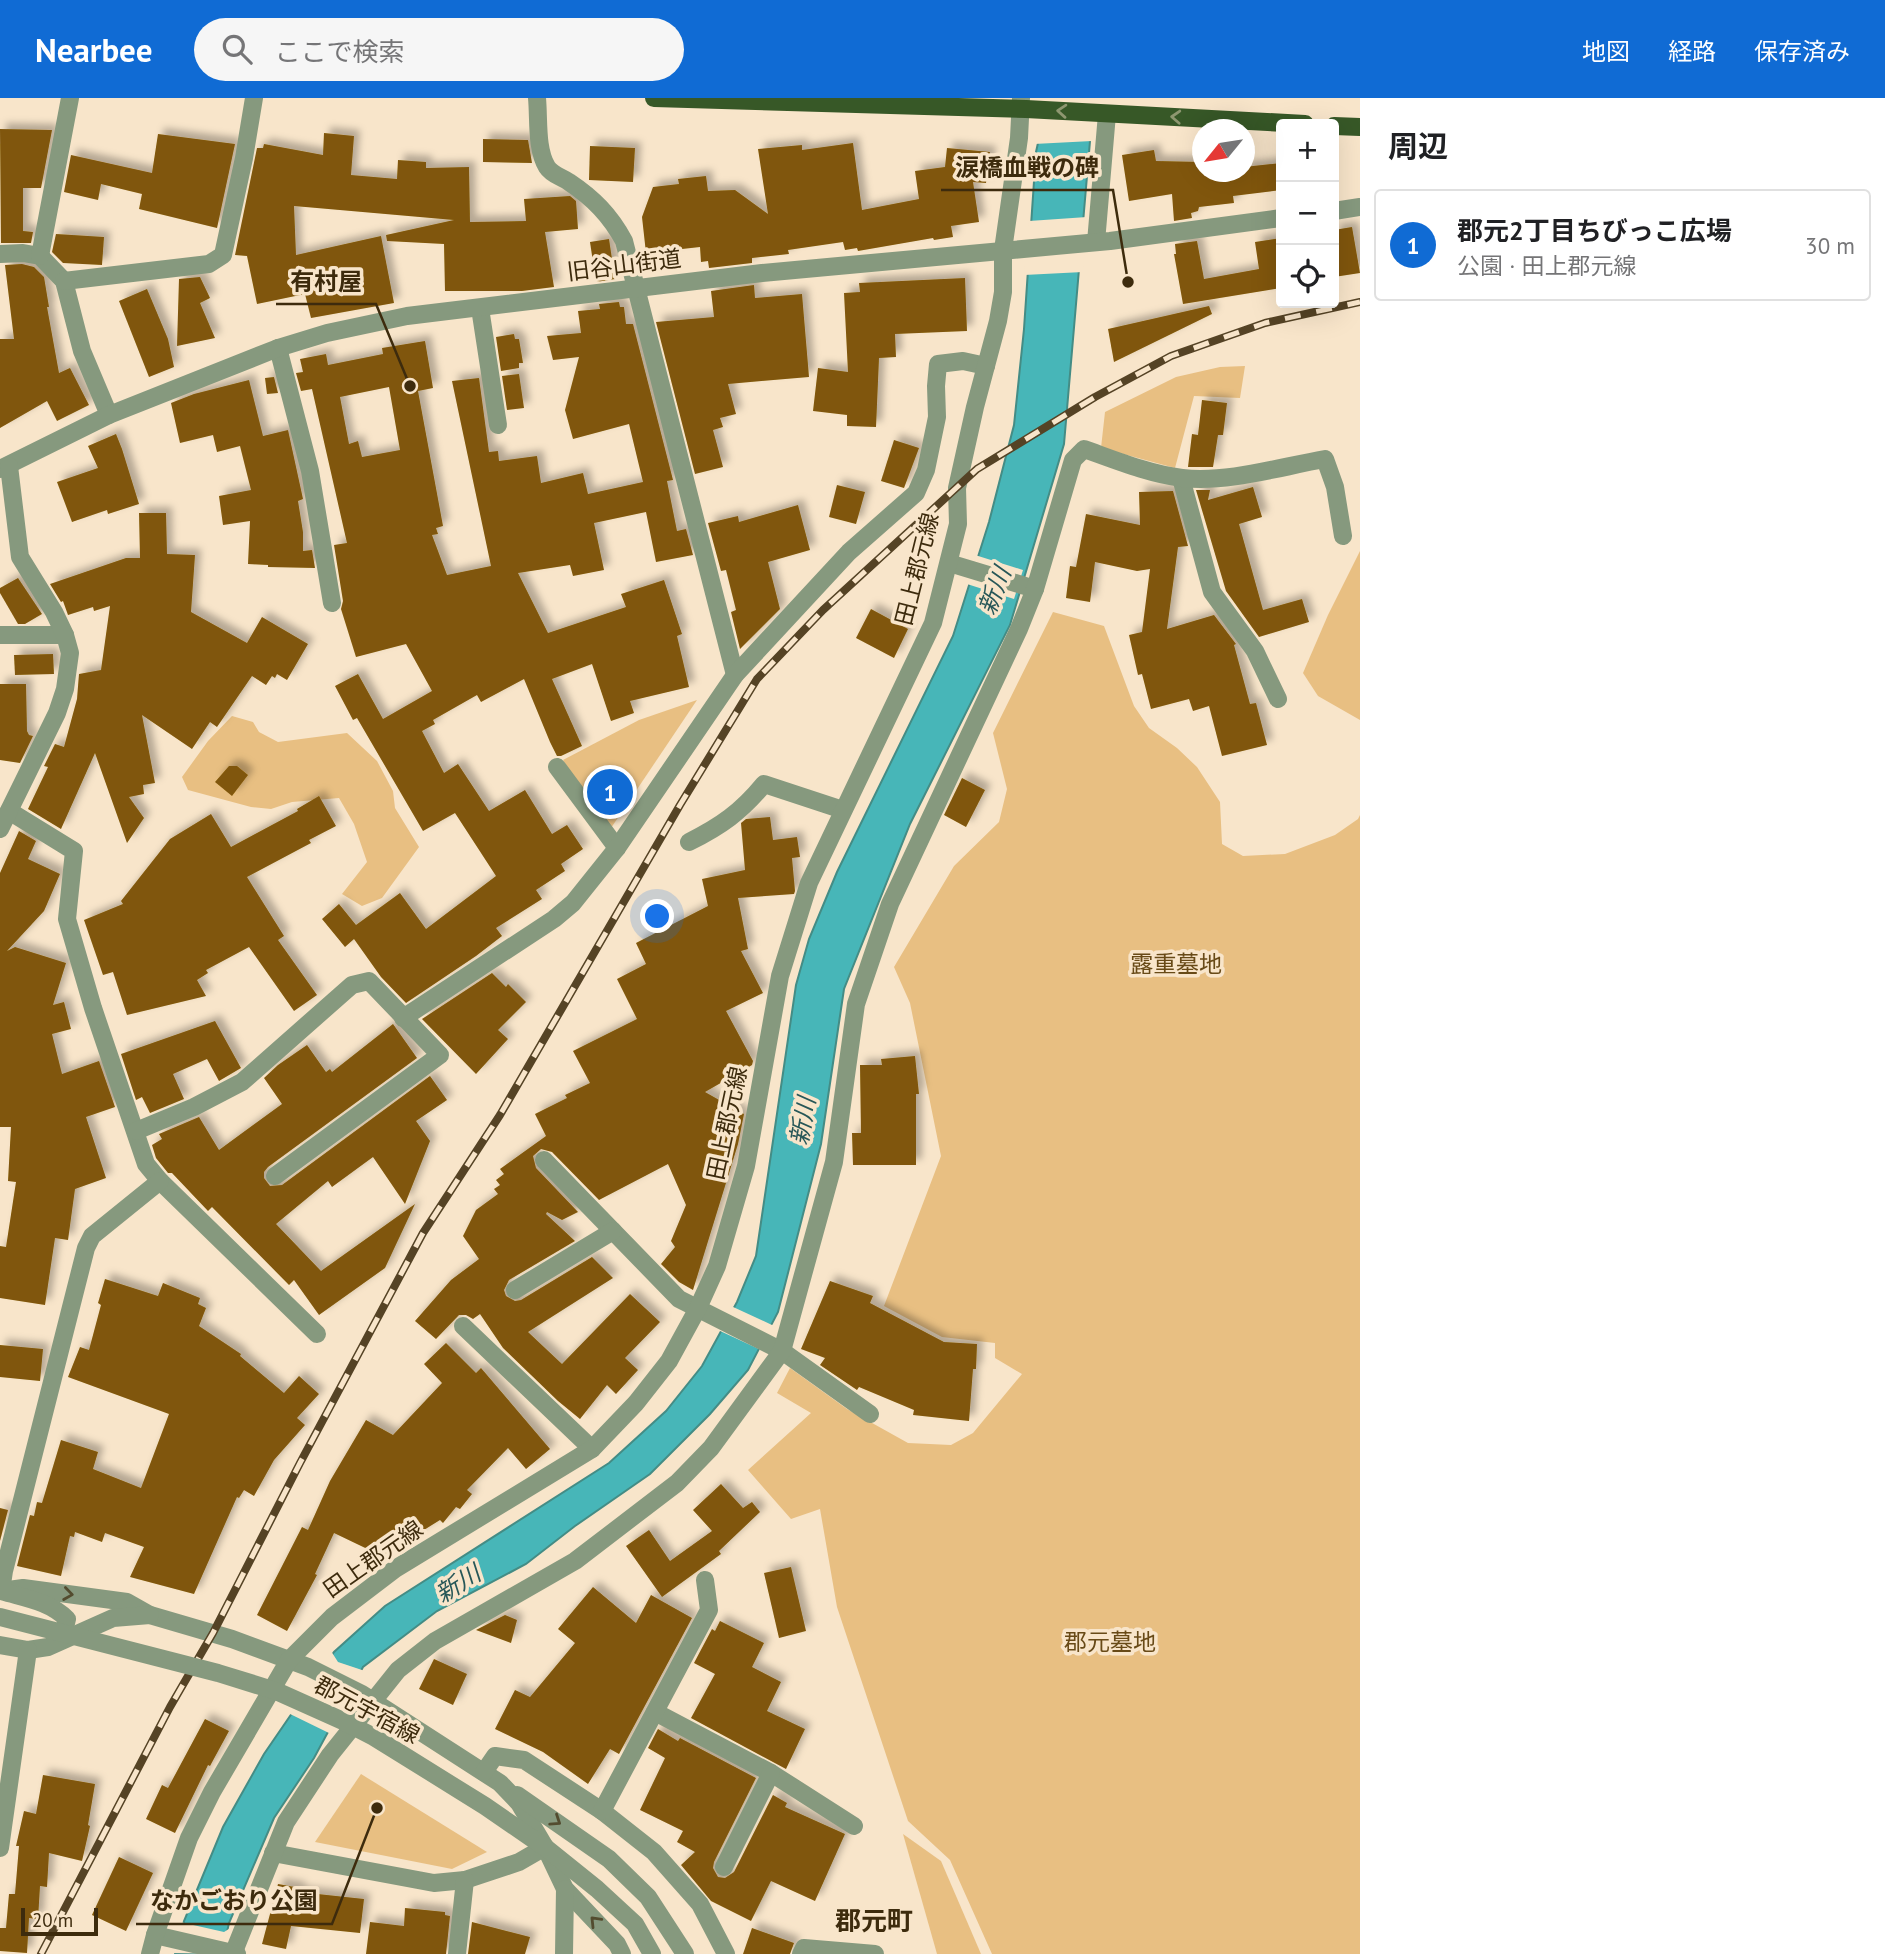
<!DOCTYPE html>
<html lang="ja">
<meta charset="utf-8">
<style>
body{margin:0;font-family:"PT Sans","Noto Sans JP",sans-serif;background:#f6f6f6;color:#202124}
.controls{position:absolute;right:21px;top:21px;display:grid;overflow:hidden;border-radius:7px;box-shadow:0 7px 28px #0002}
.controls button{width:63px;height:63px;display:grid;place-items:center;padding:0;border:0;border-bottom:2px solid #e0e0e0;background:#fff;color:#202124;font:35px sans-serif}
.compass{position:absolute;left:1192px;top:21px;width:63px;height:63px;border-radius:50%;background:#fff;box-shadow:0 7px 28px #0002;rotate:240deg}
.scale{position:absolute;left:21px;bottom:18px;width:77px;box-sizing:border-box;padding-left:7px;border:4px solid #3d2b0d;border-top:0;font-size:19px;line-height:24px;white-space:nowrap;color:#3d2b0d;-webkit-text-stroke:5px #f8e5ca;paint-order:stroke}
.you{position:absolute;left:658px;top:819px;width:24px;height:24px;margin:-18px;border:5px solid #fff;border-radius:50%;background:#1a73e8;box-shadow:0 0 0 10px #1a73e833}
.badge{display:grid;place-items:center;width:46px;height:46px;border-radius:50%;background:#106bd4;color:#fff;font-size:23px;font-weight:700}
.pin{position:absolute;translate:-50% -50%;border:4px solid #fff;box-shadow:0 2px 7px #0006}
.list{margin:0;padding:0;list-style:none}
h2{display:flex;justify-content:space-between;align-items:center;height:91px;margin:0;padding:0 28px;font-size:30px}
h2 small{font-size:23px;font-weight:400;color:#757577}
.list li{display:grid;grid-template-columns:46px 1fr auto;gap:21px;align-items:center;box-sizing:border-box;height:112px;margin:0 14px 14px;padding:0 14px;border:2px solid #e0e0e0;border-radius:7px}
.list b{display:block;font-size:26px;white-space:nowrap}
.list p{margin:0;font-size:23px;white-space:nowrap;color:#757577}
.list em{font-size:23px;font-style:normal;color:#757577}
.icon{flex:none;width:38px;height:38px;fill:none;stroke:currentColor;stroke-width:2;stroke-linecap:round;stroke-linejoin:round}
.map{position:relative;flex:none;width:1360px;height:1856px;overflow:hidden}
header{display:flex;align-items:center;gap:42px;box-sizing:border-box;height:98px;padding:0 35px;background:#106bd4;color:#fff}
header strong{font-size:33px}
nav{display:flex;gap:38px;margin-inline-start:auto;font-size:24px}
.search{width:490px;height:63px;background:#f6f6f6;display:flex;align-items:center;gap:18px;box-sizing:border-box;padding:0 24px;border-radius:38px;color:#757577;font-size:26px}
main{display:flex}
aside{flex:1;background:#fff}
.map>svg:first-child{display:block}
.green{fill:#e8bf82}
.water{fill:#47b6b8;stroke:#448c85;stroke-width:2}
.pier{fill:#f8e5ca}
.building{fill:#805708;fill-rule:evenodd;filter:url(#shadow)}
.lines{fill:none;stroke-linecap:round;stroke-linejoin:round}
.minor{stroke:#86997e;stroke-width:18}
.major{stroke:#375827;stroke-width:18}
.rail-casing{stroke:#554325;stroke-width:8}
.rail{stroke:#f8e5ca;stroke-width:5;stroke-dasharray:16;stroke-linecap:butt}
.minor-bridge{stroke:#86997e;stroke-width:18}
.oneway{stroke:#8e9770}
.oneway2{stroke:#534c2f}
.labels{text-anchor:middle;stroke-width:7;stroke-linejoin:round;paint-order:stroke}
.street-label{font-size:23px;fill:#3d2b0d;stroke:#f8e5ca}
.park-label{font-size:23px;fill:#684a17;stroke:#f8e5ca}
.water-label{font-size:24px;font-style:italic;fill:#275758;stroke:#f8e5ca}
.quarter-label{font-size:26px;font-weight:bold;fill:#3d2b0d;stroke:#f8e5ca}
.leader{fill:none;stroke:#3d2b0d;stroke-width:2.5}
.callout-dot{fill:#3d2b0d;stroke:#f8e5ca;stroke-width:2.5}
.callout-label{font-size:24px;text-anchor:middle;font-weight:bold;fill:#3d2b0d;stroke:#f8e5ca;stroke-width:7;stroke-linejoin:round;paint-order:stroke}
</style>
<header>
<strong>Nearbee</strong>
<div class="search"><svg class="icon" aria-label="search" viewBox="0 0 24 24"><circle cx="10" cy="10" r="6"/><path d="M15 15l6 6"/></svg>ここで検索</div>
<nav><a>地図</a><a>経路</a><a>保存済み</a></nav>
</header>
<main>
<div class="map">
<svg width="1360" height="1856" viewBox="0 0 1360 1856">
<defs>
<filter id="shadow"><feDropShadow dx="6" dy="-6" stdDeviation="3.5" flood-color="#0004"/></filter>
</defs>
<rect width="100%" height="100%" fill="#f8e5ca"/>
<g class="green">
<path d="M1245,268L1240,300L1194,298L1175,370L1101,350L1105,314L1176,279L1220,269Z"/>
<path d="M1360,453V622L1318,598L1303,575L1328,517Z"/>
<path d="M1053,514L1104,528L1134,608L1149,630L1177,650L1197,669L1220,704L1222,746L1243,758L1285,756L1335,737L1358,721L1360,717V1856H992L950,1762L908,1723L837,1509L820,1411L791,1421L748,1372L811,1315L777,1295L790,1270L847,1311L908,1345L951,1347L973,1335L1022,1276L995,1260V1245L942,1239L884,1208L941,1058L910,905L894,869L954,768L999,724L1007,691L993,635Z"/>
<path d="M697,602L611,730L604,726L563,662L639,622Z"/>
<path d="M232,618L253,624L259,634L278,644L347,635L377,663L393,693L395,710L419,749L382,800L362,808L342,796L367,764L354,726L339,700L292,704L271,711L251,709L188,692L182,679L208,643Z"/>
<path d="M361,1676L487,1754L452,1771L315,1744Z"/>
<path d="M903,1736L941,1763L981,1856H937Z"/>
</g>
<path class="water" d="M1048,0L1090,43L1064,346L1010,527L910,726L844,891L821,1046L778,1214L748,1272L710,1316L650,1376L575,1428L526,1466L437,1513L363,1569L314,1660L274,1720L229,1825L222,1856H175L184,1823L223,1729L264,1656L334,1554L385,1508L609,1365L666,1313L702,1268L737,1204L756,1158L796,887L809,841L837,774L953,538L989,424L1014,327L1024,231L1036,54Z"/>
<g class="pier">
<path d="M1045,0H1102L1092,43L1034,46Z"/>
<path d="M1087,119L1083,174L1024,177L1029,123Z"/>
<path d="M975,457L1023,472L1014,501L967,486Z"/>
<path d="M731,1208L772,1227L776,1226L761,1254V1252L718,1232Z"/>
<path d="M331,1553L338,1564L365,1573L331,1636L288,1615Z"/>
<path d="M180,1824L224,1834L232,1829L226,1856L172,1855Z"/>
</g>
<g class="building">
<path d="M0,31L52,32L41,90H23V133L33,134L31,145H1Z"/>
<path d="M324,35L354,38L351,77L397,81L398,62L426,64V70L469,69L470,124L526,123L524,101L570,98L576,103L578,131L545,134L554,189L522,193H445L444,146L387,143L386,137L454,122L294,108L296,157L381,138L394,205L311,220L305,196L257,206L247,158L235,157L257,50H263L264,46L323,57Z"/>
<path d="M158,36L235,46L217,130L139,111L142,96L101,86L98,102L64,94L71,57L152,75Z"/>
<path d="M483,41L528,42L532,65L483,64Z"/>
<path d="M853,45L862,112L919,101L915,73L945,69L947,50L990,54L986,85L973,84L979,124L951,128L953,139L934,142L933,140L858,153L857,150L845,152L843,144L788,152L789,156L752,160V165L709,170L708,163L701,164L700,149L646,155L642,119L653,89L679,86L678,81L706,78L708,93L735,92L768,116L758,51L802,47V52Z"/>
<path d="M590,48L635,50L633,84L589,82Z"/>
<path d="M1154,52L1156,63L1202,64V74H1244V69L1281,65V92L1233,98L1234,105L1199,109L1198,113L1191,115L1192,120L1174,123L1172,96L1129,103L1122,57Z"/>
<path d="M1352,129L1360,175L1334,179V132Z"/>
<path d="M56,136L104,139L102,167L63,165L52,154Z"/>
<path d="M1281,140V190L1183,206L1174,156H1176L1175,146L1197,143L1204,181L1259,171L1255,144Z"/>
<path d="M609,141L615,181L596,184L590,144Z"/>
<path d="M22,166L34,169L44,179L49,209H47L59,275L70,270L89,307L57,323L47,303L0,330V241H14L5,167Z"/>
<path d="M200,179L210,200L200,205L215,240L177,248L179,181Z"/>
<path d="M965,180L967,233L895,236L896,259L879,260L876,329L847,328V317L813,313L818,270L848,274L844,195L860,194L859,185Z"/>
<path d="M754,187L755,200L802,196L809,279L728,286L736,316L720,320L723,329L713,332L723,369L695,376L656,224L714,219L711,193Z"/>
<path d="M147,191L168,241L174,269L149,279L119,203Z"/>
<path d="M619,204L620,209H624L626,226H633L673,382L667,383L677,433L686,431L693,457L656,464L646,414L594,425L604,472L573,478L570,467L518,475L548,535L626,509L621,496L664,482L682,536L677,538L689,589L630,603L634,615L611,623L592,566L552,581L582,648L561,658H557L550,644L524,581L481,604L477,597L433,622L435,626L422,633L444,675L458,666L489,713L525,692L552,736L567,727L583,751L561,766L565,773L536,792L542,801L496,830L502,838L476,858L406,905L381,879L354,841L345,849L322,821L339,806L356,827L400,795L426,831L496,778L455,715L423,733L357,620L353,622L335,588L358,576L383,621L432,593L406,546L356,559L341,511L343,503L334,447L347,445L312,291L301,293L296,275L303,274L300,261L326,256L328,267L383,256L382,250L425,243L433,290L418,293L443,428L436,430L438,436L432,437L447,477L491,468L452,283L479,280L489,354L498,353L499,363L537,358L541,385L583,375L588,396L643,384L629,326L573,341L565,312L579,259L553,262L547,238L581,235L578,213L600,211L599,206ZM389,289L400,352L362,359L358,343L349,346L340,299Z"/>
<path d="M1209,208L1212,216L1114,264L1108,231Z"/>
<path d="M514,236L515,241H519L523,265H519V270L501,273L496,239Z"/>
<path d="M519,276L524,310L507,312L502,278Z"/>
<path d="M274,279L278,295L267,296L265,280Z"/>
<path d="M249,282L263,338L288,332L303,401L298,403L303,434V453L312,452L315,470L268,469V467L248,466L250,423L223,427L219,398L251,392L240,348L217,354L213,337L180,345L171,305L194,296Z"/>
<path d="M1202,302L1227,305L1223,337H1218L1213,369H1188L1192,336L1198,337Z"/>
<path d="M116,336L122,351L139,406L108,416L107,412L72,424L57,384L98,370L88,348Z"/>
<path d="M894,342L919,350L904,390L881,383Z"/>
<path d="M837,387L865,394L856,426L829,419Z"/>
<path d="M1253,389L1262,419L1239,426L1263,512L1302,501L1309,524L1259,539L1226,493L1196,392H1210L1208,402Z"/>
<path d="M1173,393L1188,448L1178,449L1167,531L1214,517L1236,546L1234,547L1250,606L1256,605L1267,647L1222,658L1209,608L1193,613L1189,601L1151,611L1142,576L1138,577L1129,537L1142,534L1150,471L1137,473L1095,464L1090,504L1066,500L1070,468L1076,469L1086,416L1140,427L1139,394Z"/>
<path d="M798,407L810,452L768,464L780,511L740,551L731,514L736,512L726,472L721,473L708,425L738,418L739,424Z"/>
<path d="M139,415H166L167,456L195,457L191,514L247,545L262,519L308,546L287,582L277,576L275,580L272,578L266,587L252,578L217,629L210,624L192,651L142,617L155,685L143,687L144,696L129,699L144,720L127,745L95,655L61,731L28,711L48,669L44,668L55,646L64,649L77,601L79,576L101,572L110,508L94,513L93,509L68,517L63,503L61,504L50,486L126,460H140Z"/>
<path d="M18,480L42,516L25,526H18L0,495V490Z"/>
<path d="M871,511L908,531L894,560L856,540Z"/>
<path d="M53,556L54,576L15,577L14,557Z"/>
<path d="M0,586H26L27,633L29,637L33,638L20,665L0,662Z"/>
<path d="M229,668H237L248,677L232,698L215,684Z"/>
<path d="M962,680L985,692L966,729L944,717Z"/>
<path d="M319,698L336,728L309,742L311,745L247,779L284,838L278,842L317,897L294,913L249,849L206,872L208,875L197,882L206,898L127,917L113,874L103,877L84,822L123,806L121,803L170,741L211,716L231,749L298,713L297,711Z"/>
<path d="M770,719L773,742L797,739L800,759L792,760L795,793L794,796L738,800L748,851L741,853L763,895L726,913L753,963L752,967L705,994L744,1016L738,1046L693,1192L679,1184L661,1166L675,1149L671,1143L686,1107L668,1066L599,1102L552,1054L541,1051L533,1058L536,1070L578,1114L562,1122L547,1114L546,1116L575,1143L509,1182L504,1192L506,1198L515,1203L521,1202L592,1159L613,1180L528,1234L562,1266L630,1196L660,1224L625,1260L638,1272L616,1296L607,1287L580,1321L558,1303L503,1250L480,1216L473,1221L466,1217H459L436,1241L415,1223L451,1182L479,1161L463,1138L476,1112L498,1096L494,1091L500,1087L496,1082L504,1076L500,1071L546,1038L535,1016L567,1000L565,997L590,985L573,953L637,921L617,881L646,866L636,845L708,808L702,781L745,772L741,725L746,721Z"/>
<path d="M19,733L36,743L28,761L60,776L44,813L7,853L15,849L66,865L53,907L64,904L71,931L52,936L62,976L99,963L115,1009L86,1019L106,1080L75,1091L68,1142L55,1140L45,1207L0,1200V1148L6,1149L16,1084L8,1083L11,1029H0V775Z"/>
<path d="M492,875L506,889L508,886L526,904L498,932L508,941L476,976L422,921Z"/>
<path d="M215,923L241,970L219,983L207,961L173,976L184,1001L150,1015L142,999L136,1002L121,956Z"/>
<path d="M393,926L417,960L268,1069L264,1074V1080L270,1088L282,1087L430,978L447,1002L416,1023L430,1043L405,1106L373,1059L332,1089L328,1083L276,1126L321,1173L415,1106L385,1170L319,1217L294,1182L289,1187L212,1109L208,1113L172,1075H168L156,1060L152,1047L162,1041L159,1036L199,1019L219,1052L282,1006L264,980L278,967L307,947L326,974L330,971L332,974Z"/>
<path d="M915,958L919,996H916V1067H853L852,1035H861L860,967H882L881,961Z"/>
<path d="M105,1181L158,1198L163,1185L200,1200L198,1206L206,1210L199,1228L241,1256L240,1258L284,1295L299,1278L319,1296L297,1320L305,1327L274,1362L254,1398L244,1392L239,1400L237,1399L194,1496L130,1479L144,1449L105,1435L102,1444L75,1434L74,1439L70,1438L61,1478L17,1468L30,1417L34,1418L37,1404L42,1405L61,1342L98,1354L93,1371L141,1390L169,1316L68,1279L80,1249L89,1252L101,1207L98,1205Z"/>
<path d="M830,1183L873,1198L870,1205L944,1244L977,1246L976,1271H973L969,1323L913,1317L914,1312L859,1289L857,1292L820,1267L825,1260L801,1251Z"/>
<path d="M446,1245L476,1275L481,1270L550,1351L526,1371L508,1350L467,1392L472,1396L460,1411L456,1409L443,1425L440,1422L382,1458L334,1435L315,1476L317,1477L287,1533L257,1517L302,1429L308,1432L330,1383L366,1322L393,1337L442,1285L424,1266Z"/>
<path d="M0,1247L43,1251L40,1283L0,1279Z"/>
<path d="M721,1386L743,1410L752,1404L760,1414L719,1453L721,1456L662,1499L626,1448L649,1432L670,1463L712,1433L693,1412Z"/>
<path d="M0,1410L8,1412L0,1443Z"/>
<path d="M791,1469L806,1533L779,1540L764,1475Z"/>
<path d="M593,1489L636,1525L651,1497L692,1520L619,1656L610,1651L588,1686L543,1654L495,1631L515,1592L530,1599L575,1545L558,1531Z"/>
<path d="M505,1517L517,1522L511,1545L476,1532Z"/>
<path d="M720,1523L764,1545L752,1569L781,1584L767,1613L805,1631L786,1671L691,1620L715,1576L694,1565L712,1531L715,1533Z"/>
<path d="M434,1561L467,1576L453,1607L419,1591Z"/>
<path d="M205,1621L229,1633L210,1668L208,1667L175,1735L146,1721L162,1687L168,1690Z"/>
<path d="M658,1631L678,1643L680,1640L756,1680L714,1764L713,1770L718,1779L725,1780L734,1774L776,1691L773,1697L787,1705L785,1709L845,1736L815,1803L771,1783L751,1823L711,1803L681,1767L695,1754L677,1744L683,1733L640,1712L665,1660L648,1650Z"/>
<path d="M43,1677L95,1686L88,1727L90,1728L82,1763L49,1755L47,1789L40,1788L38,1821L29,1820L27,1855L0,1853V1830H6L9,1796H15L19,1748H16L24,1713L36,1716Z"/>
<path d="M119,1759L153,1775L126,1833L92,1817Z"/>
<path d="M278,1786L300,1790L299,1794L364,1801L360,1835L291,1828L286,1851L262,1846Z"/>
<path d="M405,1810L445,1814V1817L450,1818L446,1856H366L370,1824L404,1828Z"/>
<path d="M472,1824L530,1839L525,1856H468Z"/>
<path d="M752,1830L794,1845L790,1856H743Z"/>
</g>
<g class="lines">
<g class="minor">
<path d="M537,0C539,21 536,51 547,69C552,77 562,79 569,84C593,100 610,117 624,143L735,577"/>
<path d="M1334,113L1360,109"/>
<path d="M1096,144L1107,16"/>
<path d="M0,156L23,155L40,158L64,183L82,253L109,317"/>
<path d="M40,158L70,0"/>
<path d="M64,183L209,166L223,157L244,60L254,0"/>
<path d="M480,210L498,327"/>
<path d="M278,250L310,373L332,505"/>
<path d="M0,371L109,317L278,250L327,235L407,218L762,175L1110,143L1281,120"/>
<path d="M1181,380L1212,494L1255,553L1278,601"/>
<path d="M949,465L1035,491"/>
<path d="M0,537H65"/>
<path d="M557,669L617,750"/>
<path d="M9,713L74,753L67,821L93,910L146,1066L160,1083L317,1236"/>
<path d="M0,731L57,615L65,591L70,555L65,537L54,514L20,459L9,368"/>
<path d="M689,744C721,728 741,714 764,686L843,712"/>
<path d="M403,920L554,821L573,805L617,750L735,577L849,454L916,395L926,372L937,319L936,288L938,266L963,263L986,268"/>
<path d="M136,1033L194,1009L242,984L352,887L369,883L440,957L275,1078"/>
<path d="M544,1062L679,1201L782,1253L870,1316"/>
<path d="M515,1192L613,1133"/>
<path d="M463,1228L592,1351"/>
<path d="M0,1493L23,1490L127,1504L150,1517L232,1541L308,1569L362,1596L500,1685L519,1705L545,1749L565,1791L617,1846L622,1856"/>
<path d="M62,1542L67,1521C49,1503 24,1500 1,1493L4,1473L86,1150L92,1138L160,1083"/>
<path d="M0,1547L28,1552L48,1549L113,1520L150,1517"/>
<path d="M655,1614L771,1675L854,1728"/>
<path d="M484,1674L495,1658L524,1662L602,1713L654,1754L700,1806L726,1856"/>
<path d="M517,1697L609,1761L648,1799L685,1856"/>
<path d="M602,1713L709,1512L705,1482"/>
<path d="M0,1750L28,1552"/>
<path d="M273,1755L434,1785L465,1782L519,1764L545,1749"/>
<path d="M724,1769L771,1675"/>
<path d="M155,1837L237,1856"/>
<path d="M150,1856L155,1837L189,1740L212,1694L289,1562L332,1519L395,1471L592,1351L636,1305L669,1263L698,1210L717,1168L746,1068L780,878L809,785L933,525L958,426L957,390L975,309L998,223L1003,194V152L1019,40L1021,0"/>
<path d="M233,1856L286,1724L330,1657L398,1572L435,1543L575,1463L677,1385L711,1350L782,1253L834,1064L856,906L890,806L1019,531L1035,491L1073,362L1084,351C1115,362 1149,376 1182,380C1229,385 1279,369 1325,361L1335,389L1343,438"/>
<path d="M457,1856L465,1782"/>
<path d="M564,1856L565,1791"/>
<path d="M801,1856L804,1850L875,1856"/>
</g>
<g class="major">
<path d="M654,0L1026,11L1305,26"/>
<path d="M1334,28L1360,29"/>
</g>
<defs>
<path id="rail" d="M41,1856L170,1609L213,1535L300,1365L423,1135L500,1017L680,707L757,581L823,512L977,371L1095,299L1171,258L1265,225L1360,204"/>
</defs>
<use href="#rail" class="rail-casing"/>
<use href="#rail" class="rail"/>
<path class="minor-bridge" d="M0,1519L218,1575L276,1593L343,1623L374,1639L485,1708L546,1750L597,1791L635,1826L652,1856"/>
</g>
<defs><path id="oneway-chevron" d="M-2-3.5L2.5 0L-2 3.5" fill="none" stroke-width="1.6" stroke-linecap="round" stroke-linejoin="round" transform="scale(1.75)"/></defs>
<g class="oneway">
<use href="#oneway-chevron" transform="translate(1062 13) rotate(-176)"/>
<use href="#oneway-chevron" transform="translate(1176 19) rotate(-177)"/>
</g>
<g class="oneway2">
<use href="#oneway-chevron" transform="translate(68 1496) rotate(8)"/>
<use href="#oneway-chevron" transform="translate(556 1723) rotate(34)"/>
<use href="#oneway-chevron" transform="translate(595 1823) rotate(-134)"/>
</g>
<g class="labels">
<g class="street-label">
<text transform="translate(624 167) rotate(-7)" y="8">旧谷山街道</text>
<text transform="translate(917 471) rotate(-76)" y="8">田上郡元線</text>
<text transform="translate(727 1025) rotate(-78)" y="8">田上郡元線</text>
<text transform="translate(373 1461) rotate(-35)" y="8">田上郡元線</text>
<text transform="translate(367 1612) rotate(28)" y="8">郡元宇宿線</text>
</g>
<g class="park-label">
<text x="1176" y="874">露重墓地</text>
<text x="1110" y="1552">郡元墓地</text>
</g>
<g class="water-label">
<text transform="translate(995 493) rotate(-69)" y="8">新川</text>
<text transform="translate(803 1023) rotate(-80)" y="8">新川</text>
<text transform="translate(458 1486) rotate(-32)" y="8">新川</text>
</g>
<g class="quarter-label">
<text x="874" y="1832">郡元町</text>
</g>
</g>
<path class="leader" d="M1128 184L1113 92H941M410 288L376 206H276M377 1710L332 1826H136"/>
<g class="callout-dot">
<circle cx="1128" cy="184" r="7"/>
<circle cx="410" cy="288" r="7"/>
<circle cx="377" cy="1710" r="7"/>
</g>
<g class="callout-label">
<text x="1027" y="78">涙橋血戦の碑</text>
<text x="326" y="192">有村屋</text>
<text x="234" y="1811">なかごおり公園</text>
</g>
</svg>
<div class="controls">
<button>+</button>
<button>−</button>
<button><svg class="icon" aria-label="locate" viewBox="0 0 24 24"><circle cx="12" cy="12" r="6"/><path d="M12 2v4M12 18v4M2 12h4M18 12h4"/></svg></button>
</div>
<svg class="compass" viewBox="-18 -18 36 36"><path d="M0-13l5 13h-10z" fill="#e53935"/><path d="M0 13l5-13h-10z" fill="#757577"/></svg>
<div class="scale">20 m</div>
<div class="you"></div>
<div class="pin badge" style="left:610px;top:694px">1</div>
</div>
<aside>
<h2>周辺<small></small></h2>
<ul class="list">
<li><span class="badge">1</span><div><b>郡元2丁目ちびっこ広場</b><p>公園 · 田上郡元線</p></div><em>30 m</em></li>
</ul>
</aside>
</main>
